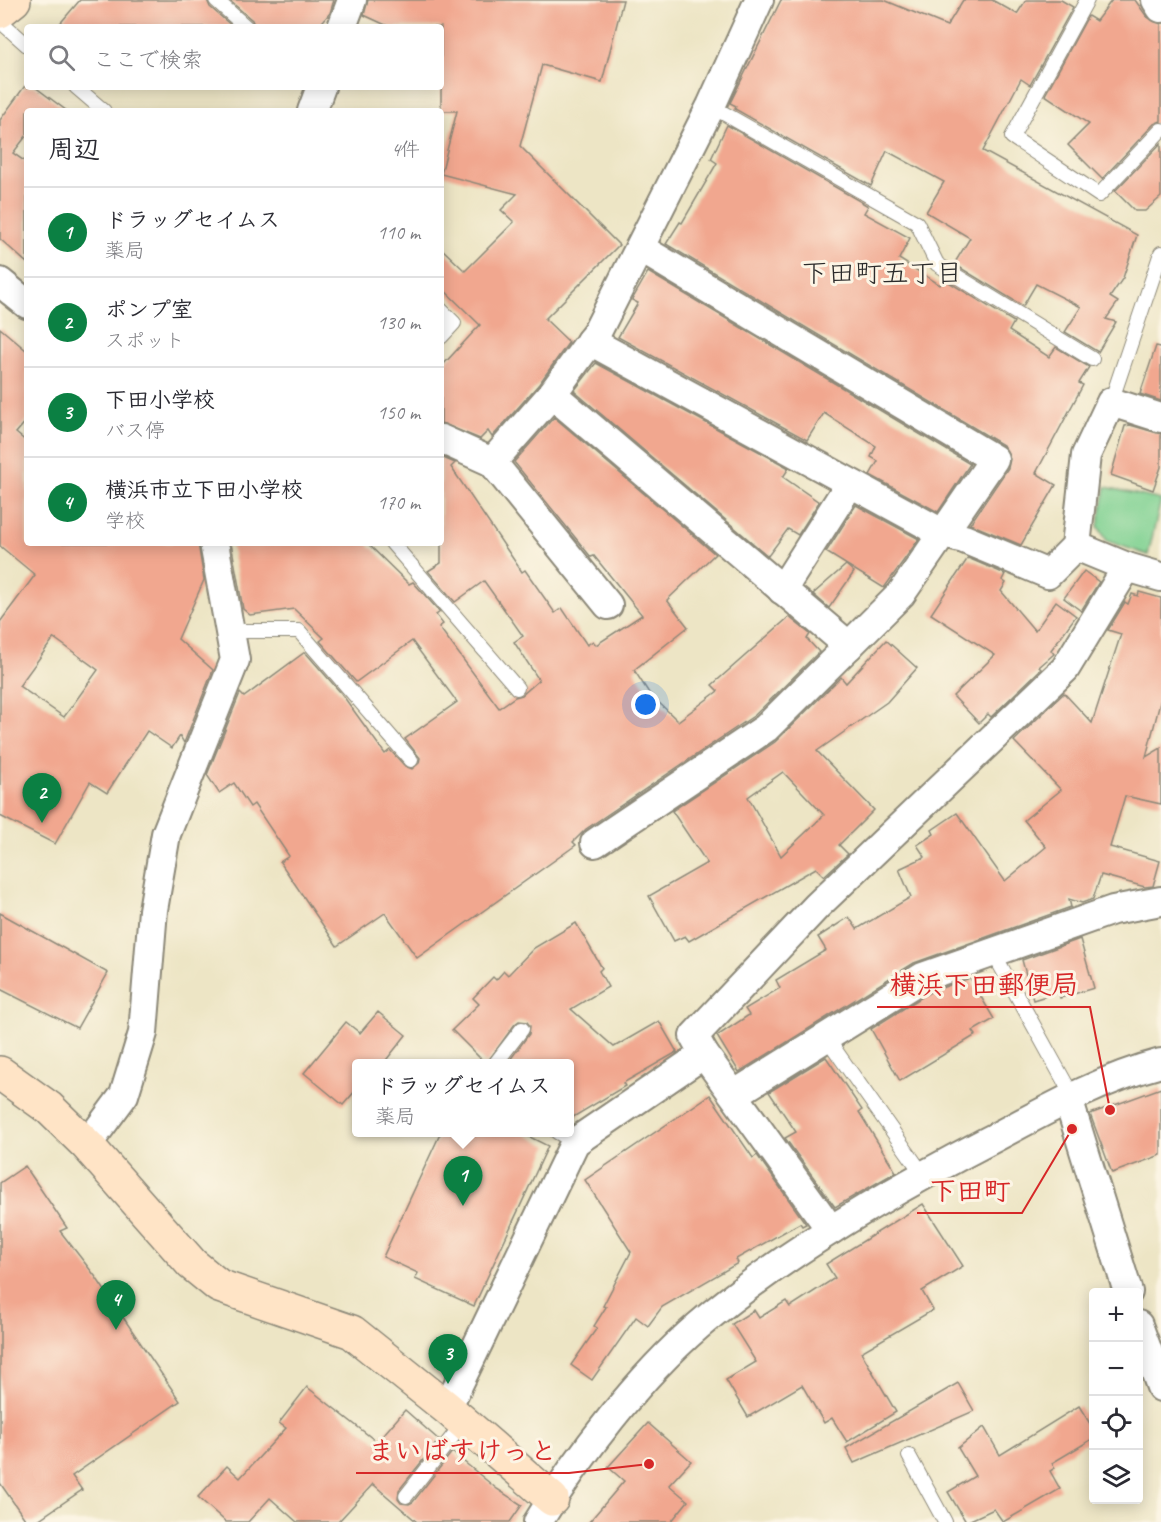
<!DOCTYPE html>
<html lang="ja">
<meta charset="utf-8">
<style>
body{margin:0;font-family:Caveat,"Klee One",sans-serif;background:#f7f7f7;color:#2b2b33}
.controls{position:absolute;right:18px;bottom:18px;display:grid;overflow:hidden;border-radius:6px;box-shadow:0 3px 15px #0003}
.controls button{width:54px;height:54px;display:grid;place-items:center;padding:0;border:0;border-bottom:2px solid #e1e1e2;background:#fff;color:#2b2b33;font:30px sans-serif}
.you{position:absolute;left:646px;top:705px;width:21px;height:21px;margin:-15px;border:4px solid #fff;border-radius:50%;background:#1a73e8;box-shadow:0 0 0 9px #1a73e833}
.badge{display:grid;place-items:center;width:39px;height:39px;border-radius:50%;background:#0b8043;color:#fff;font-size:20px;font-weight:700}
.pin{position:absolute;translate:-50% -50px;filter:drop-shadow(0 2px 3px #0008)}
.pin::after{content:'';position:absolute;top:32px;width:21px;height:18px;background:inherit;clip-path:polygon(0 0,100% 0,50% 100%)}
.popup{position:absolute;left:352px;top:1059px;width:222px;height:78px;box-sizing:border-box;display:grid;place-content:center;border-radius:6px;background:#fff;filter:drop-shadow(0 2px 4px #0005);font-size:20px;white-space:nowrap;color:#7c7c81}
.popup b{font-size:22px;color:#2b2b33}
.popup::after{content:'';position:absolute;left:50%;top:100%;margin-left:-12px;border:12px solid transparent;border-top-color:#fff}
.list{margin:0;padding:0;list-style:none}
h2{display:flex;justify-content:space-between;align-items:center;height:78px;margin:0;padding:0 24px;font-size:26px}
h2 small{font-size:20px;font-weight:400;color:#7c7c81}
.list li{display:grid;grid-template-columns:39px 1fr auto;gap:18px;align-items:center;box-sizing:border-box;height:90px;padding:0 24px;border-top:2px solid #e1e1e2}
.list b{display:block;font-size:22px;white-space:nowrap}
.list p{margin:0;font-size:20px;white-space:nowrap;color:#7c7c81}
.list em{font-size:20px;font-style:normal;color:#7c7c81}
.icon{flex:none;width:33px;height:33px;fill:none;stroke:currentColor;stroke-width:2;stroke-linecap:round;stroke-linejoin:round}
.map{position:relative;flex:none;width:1161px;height:1522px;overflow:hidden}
.search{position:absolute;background:#fff;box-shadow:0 3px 15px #0003;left:24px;top:24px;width:420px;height:66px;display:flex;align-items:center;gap:15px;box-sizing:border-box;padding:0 21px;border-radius:6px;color:#7c7c81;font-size:22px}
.panel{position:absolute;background:#fff;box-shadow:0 3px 15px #0003;left:24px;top:108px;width:420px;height:438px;border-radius:6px}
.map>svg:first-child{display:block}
.green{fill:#81d293;stroke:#567e5f;stroke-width:1.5}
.building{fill:#f1a78f;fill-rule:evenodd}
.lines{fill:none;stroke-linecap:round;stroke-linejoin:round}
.lane-casing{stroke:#8c8878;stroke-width:16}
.street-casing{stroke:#8c8878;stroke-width:32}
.secondary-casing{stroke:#8c8878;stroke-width:36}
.lane{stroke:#fff;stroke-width:14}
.street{stroke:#fff;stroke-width:28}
.secondary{stroke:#ffe4c6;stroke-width:33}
.labels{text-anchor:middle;stroke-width:6;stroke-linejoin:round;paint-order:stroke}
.neighbourhood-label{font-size:27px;fill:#2b2b2b;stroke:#fcf5e5}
.leader{fill:none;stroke:#d62828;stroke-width:2}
.callout-dot{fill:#d62828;stroke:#fcf5e5;stroke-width:2}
.callout-label{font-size:27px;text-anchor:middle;font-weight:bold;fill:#d62828;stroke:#fcf5e5;stroke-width:6;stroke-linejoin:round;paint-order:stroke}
</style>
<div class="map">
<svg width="1161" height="1522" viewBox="0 0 1161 1522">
<rect width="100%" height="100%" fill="#fcf5e5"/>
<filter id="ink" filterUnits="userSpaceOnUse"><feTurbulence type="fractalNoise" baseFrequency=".0167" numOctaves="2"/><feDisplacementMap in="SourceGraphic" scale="12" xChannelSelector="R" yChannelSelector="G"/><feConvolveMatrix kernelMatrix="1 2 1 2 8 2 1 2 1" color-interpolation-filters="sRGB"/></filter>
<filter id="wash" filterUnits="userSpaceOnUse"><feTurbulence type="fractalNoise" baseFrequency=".008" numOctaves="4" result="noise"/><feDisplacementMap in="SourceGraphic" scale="24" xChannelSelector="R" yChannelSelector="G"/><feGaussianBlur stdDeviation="1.35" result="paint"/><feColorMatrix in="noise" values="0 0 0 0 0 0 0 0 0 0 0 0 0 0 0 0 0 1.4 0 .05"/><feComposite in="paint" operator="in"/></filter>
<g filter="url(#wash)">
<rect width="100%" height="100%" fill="#ede5c5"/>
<path class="green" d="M1106,487L1161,500L1148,555L1107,541L1098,526Z"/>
<g id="blocks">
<g class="building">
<path d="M80,0H207L210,7L233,27H57Z"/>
<path d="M229,0H334L330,13L318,27H255L252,20Z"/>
<path d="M368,0H623L602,82L542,65L520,146L619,245L545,319L569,342L539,384L492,437L488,431L480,439L441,423V367L480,325L441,287V248L465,271L514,222L501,210L517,194L441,174L457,111H441V27H390L364,15Z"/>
<path d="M781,0H884L947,26L963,0H992L1017,14L1026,0H1061L1073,7L1030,85L1021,79L983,151L1137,235L1123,278L1110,297L1118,302L1106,319L1116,322L1098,352L1065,332L1081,307L1036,284L1023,306L954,264L970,238L926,212L944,182L887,151L871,186L735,109L736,106L730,103Z"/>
<path d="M1112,0H1135L1147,17L1161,24V121L1154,124L1102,179L1068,145L1089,124L1045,95L1088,16L1096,21Z"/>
<path d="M27,83V87H35L67,111H27V135L13,153L27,163V263L0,239V120Z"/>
<path d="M727,125L863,203L868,206L864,213L910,238L899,259L940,285L944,279L1014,322L1009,331L1049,357L1056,347L1089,367L1079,383L1083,385L1036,473L1056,485L1021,545L970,524L1008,468L1010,459L1003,445L666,244L680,222L682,223L717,163L711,159Z"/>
<path d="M1161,143V197L1145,211H1135L1115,191Z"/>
<path d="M648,272L970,464L938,512L870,475L878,461L871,457L876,446L824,413L807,440L618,337L638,303L632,300Z"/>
<path d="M0,328L27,351V420L16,433L27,442V543H198L204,580L178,639L213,670L184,743L180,736L172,748L147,731L107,793L90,782L55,844L0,816V622L35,575L0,546ZM54,638L98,670L64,717L19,686Z"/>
<path d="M1156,346L1161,347V401L1140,394Z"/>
<path d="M596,363L789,468L783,477L819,502L798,535L788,529L768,556L574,391Z"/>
<path d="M554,417L715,554L667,600L688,627L634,670L649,693L678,721L718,691L712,685L789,617L810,634L807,639L819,652L755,715L586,829L573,842L576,845L417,958L385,913L337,946L280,862L289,856L254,804L250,807L234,783L219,793L207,775L240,693L244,697L305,652L341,693L385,754L390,750L405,766L412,769L419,763L420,758L405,739L457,702L412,641L356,682L320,641L324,638L294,609L250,615L243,609L231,543H367L409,584L413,582L440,612L436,615L443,624L439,627L499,708L515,697L522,695L539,680L514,642L523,636L484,581L455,602L428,571L441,563V457L455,463L451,467L522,572L525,570L555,613L562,608L587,645L593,641L596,645L642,615L594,556L591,557L514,462Z"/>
<path d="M1130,425L1161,434V467L1153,490L1111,475L1125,426Z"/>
<path d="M856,505L919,539L884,588L826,552Z"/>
<path d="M968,558L1005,574L1002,580L1006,583L1001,591L1035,631L1056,601L1076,616L1051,650L1054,654L1039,667L1041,669L991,717L988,714L979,723L953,696L995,655L931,614Z"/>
<path d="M846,565L854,572L829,608L813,594Z"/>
<path d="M1084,571L1099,582L1081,611L1064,598Z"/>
<path d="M1139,592L1161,598V699L1146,757L1161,748V804L1125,796L1110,847L1160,861L1153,886L1145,887L1101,875L1093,899L1082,903L1069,899L1071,907L914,963L739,1072L717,1036L749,1015L745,1009L780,988L776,980L826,950L818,937L849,917L857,929L911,897L899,869L925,857L917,845L934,834L932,830L957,813L1005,881L1046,847L1024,820L1061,790L1014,741L1064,693L1092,723L1121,634L1108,630L1125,602L1128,604L1132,594L1138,596Z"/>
<path d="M886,640L917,668L887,702L817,751L874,810L839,845L848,854L824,876L816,868L689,941L685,936L674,941L649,896L707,863L672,811L775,742L841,677L846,683ZM783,772L824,815L781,856L748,797Z"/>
<path d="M0,913L108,973L77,1028L0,989Z"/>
<path d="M576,923L602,968L599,971L608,987L571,1009L614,1047L659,1021L677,1052L623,1083L625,1086L570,1119V1064H507L529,1034L530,1026L527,1022L519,1021L515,1024L486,1064L452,1030L479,1004L473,998L493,977L496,980L504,971L508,975L534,948Z"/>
<path d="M1080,939L1094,988L1060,998L1059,992L1033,1000L1022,960Z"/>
<path d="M970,978L994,1019L973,1031L976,1035L900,1081L871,1029L930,992Z"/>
<path d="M378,1012L406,1035L383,1064H357V1089L343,1105L304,1073L346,1022L360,1033Z"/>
<path d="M826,1057L862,1110L859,1112L896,1172L835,1207L785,1138L796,1132L769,1092Z"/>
<path d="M1161,1088V1155L1112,1173L1090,1114Z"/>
<path d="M710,1095L753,1158L757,1155L806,1224L802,1226L800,1223L736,1259L738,1263L662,1307L648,1326L636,1317L592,1380L571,1365L597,1328L594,1326L606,1307L603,1306L631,1252L585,1180Z"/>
<path d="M441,1132H520L548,1146L474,1306L415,1279L418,1273L383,1257Z"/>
<path d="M25,1166L67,1228L60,1231L95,1276L180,1401L72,1476L82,1490L35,1522H27L0,1483V1183Z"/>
<path d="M923,1204L963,1266L922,1291L933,1310L861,1352L896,1412L847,1442L832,1418L824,1423L802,1385L748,1417L726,1380L756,1362L732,1324L754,1310L759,1318L786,1301L790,1307L835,1278L826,1264Z"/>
<path d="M958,1383L974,1411L854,1463L846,1448Z"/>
<path d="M307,1387L377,1442L405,1410L439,1440L399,1490L398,1499L401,1503L409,1504L413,1502L452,1452L497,1489L522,1505L510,1522H417L373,1484L338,1522H297L270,1498L248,1522H226L198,1497L227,1466L240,1478L286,1428L279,1423Z"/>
<path d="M1079,1406L1094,1430V1438L1052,1463L1055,1468L1050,1471L1060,1489L1003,1522L994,1509L966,1522L948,1492L975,1476L958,1448L984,1427L1000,1455Z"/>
<path d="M648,1423L691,1461L669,1485L688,1501L671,1522H589L624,1481L608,1467Z"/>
</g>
</g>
</g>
<g filter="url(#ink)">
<use href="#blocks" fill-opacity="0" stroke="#8c8878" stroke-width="1.5"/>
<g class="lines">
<defs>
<g id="lane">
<path d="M216,0L246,27"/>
<path d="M1087,0L1012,137L1099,195L1161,130"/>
<path d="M0,21L27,45"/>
<path d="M76,87L104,111"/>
<path d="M711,106L917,223L937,264L1092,359"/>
<path d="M441,310L454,323L441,337"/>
<path d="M1111,402L1161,253"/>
<path d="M392,543L517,688"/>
<path d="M230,631H299L411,760"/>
<path d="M993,952L1073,1097"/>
<path d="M826,1037L924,1176"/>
<path d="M495,1064L522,1029"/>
<path d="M557,1132L575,1142"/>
<path d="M909,1456L945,1522"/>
<path d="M406,1496L464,1422"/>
</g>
<g id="street">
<path d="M1156,0L1161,8"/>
<path d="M342,27L352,0"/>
<path d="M312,111L321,87"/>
<path d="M0,282L27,304"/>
<path d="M590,341L944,534L964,539L1048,574L1076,546L1086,455L1111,402L1161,418"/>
<path d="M552,394L849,646"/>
<path d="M441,439L492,462L608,605"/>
<path d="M492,462L552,394L597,332L711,106L759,0"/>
<path d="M1076,546L1127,567"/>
<path d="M782,590L849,485"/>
<path d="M595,843L766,728L901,594L994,459L640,248"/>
<path d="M735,1094L923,977L1113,910L1161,901"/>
<path d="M1068,1099L1128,1292"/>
<path d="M87,1145L124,1095L143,1033L153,910L166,834L235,660L214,543"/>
<path d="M831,1230L704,1054L694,1036L817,906L1065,669L1127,567L1161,577"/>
<path d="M1138,1325L1161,1387"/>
<path d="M447,1408L575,1142L704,1054"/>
<path d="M538,1522C578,1456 640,1376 698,1326C781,1255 891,1191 988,1141C1043,1112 1100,1079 1161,1063"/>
</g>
<g id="secondary">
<path d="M0,11L14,0"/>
<path d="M0,1073L49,1108L87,1145L192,1264L219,1286L352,1332L447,1408L552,1499"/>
</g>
</defs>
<use href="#lane" class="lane-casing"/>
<use href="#street" class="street-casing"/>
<use href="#secondary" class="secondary-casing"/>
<use href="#lane" class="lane"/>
<use href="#street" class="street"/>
<use href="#secondary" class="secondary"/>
</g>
</g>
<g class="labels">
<g class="neighbourhood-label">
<text x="882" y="282">下田町五丁目</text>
</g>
</g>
<path class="leader" d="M1110 1110L1090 1007H877M1072 1129L1022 1213H917M649 1464L569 1473H356"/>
<g class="callout-dot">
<circle cx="1110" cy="1110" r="6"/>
<circle cx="1072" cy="1129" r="6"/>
<circle cx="649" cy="1464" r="6"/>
</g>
<g class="callout-label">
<text x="984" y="994">横浜下田郵便局</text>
<text x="970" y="1200">下田町</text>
<text x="462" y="1460">まいばすけっと</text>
</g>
</svg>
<div class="controls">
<button>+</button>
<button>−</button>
<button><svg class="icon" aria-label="locate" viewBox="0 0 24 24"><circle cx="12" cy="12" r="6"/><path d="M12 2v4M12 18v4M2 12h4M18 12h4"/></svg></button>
<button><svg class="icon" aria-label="layers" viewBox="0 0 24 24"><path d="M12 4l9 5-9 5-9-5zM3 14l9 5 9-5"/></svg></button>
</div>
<div class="you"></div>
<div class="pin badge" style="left:463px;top:1206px">1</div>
<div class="popup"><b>ドラッグセイムス</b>薬局</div>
<div class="pin badge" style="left:42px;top:823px">2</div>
<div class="pin badge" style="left:448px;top:1384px">3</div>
<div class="pin badge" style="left:116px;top:1330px">4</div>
<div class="search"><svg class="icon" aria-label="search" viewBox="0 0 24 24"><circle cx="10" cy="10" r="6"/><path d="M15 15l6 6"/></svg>ここで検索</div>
<section class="panel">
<h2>周辺<small>4件</small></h2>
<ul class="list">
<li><span class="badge">1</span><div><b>ドラッグセイムス</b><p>薬局</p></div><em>110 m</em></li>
<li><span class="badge">2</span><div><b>ポンプ室</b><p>スポット</p></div><em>130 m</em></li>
<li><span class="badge">3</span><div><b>下田小学校</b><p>バス停</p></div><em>150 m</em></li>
<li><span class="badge">4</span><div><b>横浜市立下田小学校</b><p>学校</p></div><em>170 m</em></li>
</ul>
</section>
</div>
